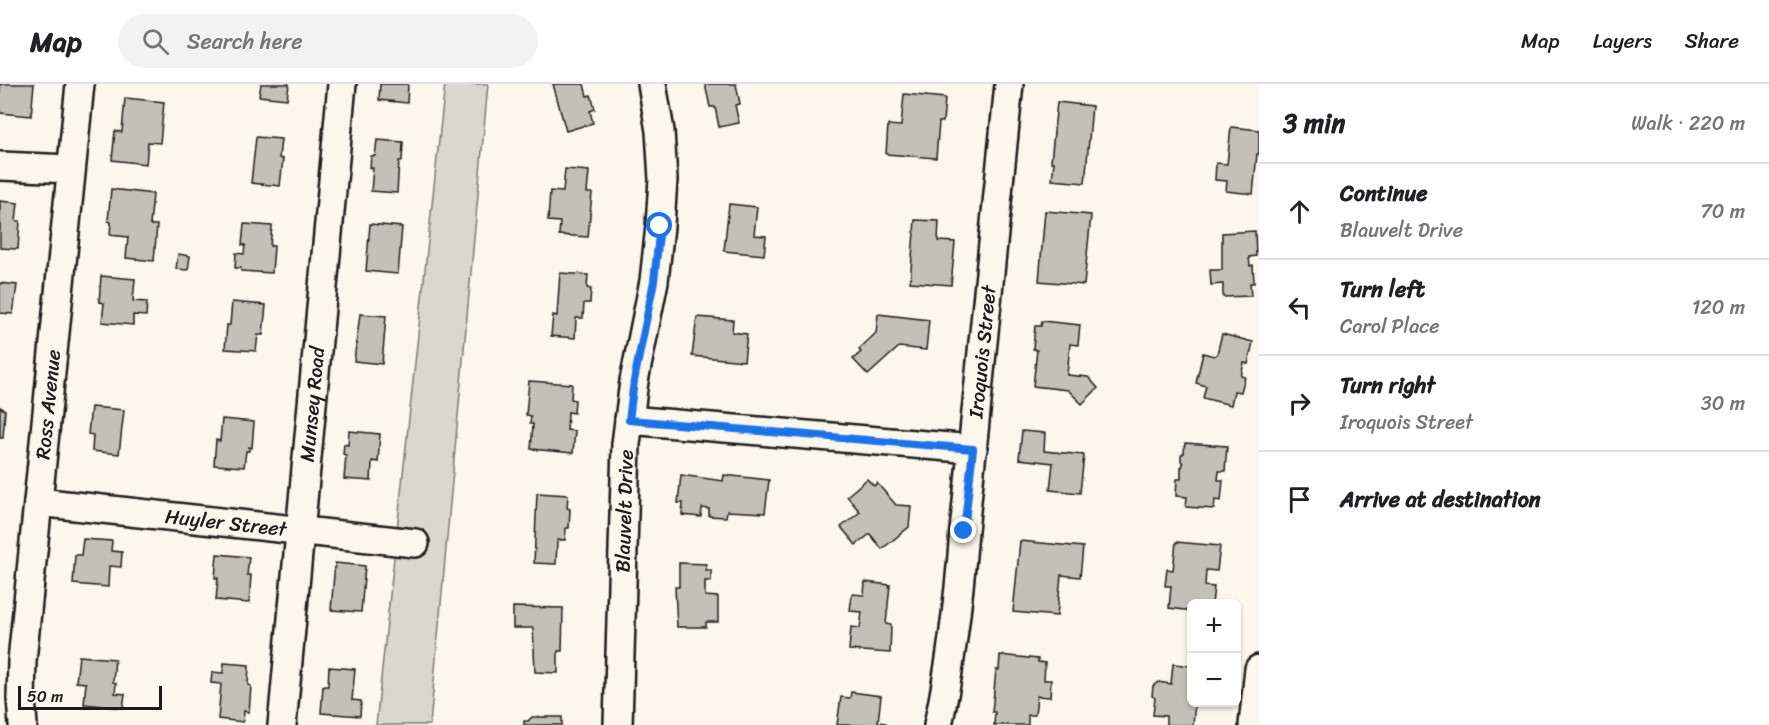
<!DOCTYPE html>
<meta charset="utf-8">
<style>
body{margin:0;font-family:Sriracha,sans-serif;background:#f2f2f2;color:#202124}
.controls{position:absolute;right:18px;bottom:18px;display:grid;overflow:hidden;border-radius:9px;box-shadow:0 2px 4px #0004}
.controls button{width:54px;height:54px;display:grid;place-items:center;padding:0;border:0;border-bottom:2px solid #e0e0e0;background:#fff;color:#202124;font:30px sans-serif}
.scale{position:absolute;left:18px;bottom:15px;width:144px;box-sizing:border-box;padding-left:6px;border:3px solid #1c1c1c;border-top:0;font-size:16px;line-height:21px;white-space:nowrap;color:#1c1c1c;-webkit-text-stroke:4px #fbf7ec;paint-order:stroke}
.stop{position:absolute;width:18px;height:18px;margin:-14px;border:4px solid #1a73e8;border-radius:50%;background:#fff}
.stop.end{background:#1a73e8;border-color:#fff;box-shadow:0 2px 6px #0008}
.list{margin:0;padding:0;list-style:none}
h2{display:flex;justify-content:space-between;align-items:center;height:78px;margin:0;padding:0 24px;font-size:26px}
h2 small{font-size:20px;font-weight:400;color:#757577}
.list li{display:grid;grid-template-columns:39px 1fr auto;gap:18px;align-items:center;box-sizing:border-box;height:96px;padding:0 24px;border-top:2px solid #e0e0e0}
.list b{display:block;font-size:22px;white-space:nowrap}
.list p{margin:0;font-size:20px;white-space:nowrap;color:#757577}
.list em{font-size:20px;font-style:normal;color:#757577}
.icon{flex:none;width:33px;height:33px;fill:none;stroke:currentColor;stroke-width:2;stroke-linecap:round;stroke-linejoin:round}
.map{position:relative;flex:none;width:1259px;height:641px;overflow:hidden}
header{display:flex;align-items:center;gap:36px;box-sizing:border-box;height:84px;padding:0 30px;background:#fff;border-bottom:2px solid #e0e0e0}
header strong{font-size:28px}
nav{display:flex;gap:33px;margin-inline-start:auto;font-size:21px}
.search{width:420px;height:54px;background:#f2f2f2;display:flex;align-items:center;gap:15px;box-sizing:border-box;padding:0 21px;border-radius:33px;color:#757577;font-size:22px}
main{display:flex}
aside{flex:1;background:#fff}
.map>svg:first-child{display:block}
.green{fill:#dad7ce;stroke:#7b7a75;stroke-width:1.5}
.building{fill:#c3c0b8;stroke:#1c1c1c;stroke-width:1.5}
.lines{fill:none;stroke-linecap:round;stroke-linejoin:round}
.minor-casing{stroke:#1c1c1c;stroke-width:32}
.minor{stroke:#fbf7ec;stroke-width:27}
.route{stroke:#1a73e8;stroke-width:8}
.labels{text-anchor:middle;stroke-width:4.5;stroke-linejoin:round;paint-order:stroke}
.street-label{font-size:20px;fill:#1c1c1c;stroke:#fbf7ec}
</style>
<header>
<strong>Map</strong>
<div class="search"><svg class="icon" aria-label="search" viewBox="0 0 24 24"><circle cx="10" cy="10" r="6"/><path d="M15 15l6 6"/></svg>Search here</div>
<nav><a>Map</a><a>Layers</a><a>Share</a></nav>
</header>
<main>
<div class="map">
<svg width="1259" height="641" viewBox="0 0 1259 641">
<rect width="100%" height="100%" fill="#fbf7ec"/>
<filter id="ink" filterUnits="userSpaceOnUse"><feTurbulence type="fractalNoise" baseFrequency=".0167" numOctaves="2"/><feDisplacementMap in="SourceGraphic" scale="12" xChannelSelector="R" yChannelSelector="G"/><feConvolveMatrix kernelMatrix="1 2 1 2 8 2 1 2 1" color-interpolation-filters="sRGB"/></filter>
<g filter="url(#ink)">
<path class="green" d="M445,0H488L430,641H376Z"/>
<g class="building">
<path d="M0,0H34L31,32L0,29Z"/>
<path d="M261,0H289L287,15L259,12Z"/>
<path d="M380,0H408L407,19L379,16Z"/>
<path d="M553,0H584L587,12L591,11L595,25L590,27L593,39L566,47Z"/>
<path d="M705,0H736L740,20L735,21L739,39L719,43L715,23H710Z"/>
<path d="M904,10L945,14L943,38H939L936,74L886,70L888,41L901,42Z"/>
<path d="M125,14L164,18L160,59L148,58L146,80L112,76L115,47L122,48Z"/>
<path d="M1057,18L1092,22L1085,99L1052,96L1054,78H1051Z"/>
<path d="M1231,43L1259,46V70H1257L1253,110L1226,107L1227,97L1215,96L1216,79L1227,80Z"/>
<path d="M256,53L281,55L279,74L283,75L280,102L251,99Z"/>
<path d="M377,56L403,58L402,77H399L397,109L371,107L373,84H370L371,72H375Z"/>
<path d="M565,85L589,87L587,109H592L588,153L559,151L560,138L548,137L550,107L563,108Z"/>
<path d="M111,105L153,110L150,141H157L154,177L126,174L128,153L110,151L111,138L108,137Z"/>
<path d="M0,117L18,119L16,137H20L18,165L0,164Z"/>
<path d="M729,120L757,123L754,151L766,152L764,171L724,167Z"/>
<path d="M1045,127L1091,131L1084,201L1039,197Z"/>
<path d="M915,136L939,137L938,157L955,158L951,201L910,198Z"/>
<path d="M244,140L272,142L270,162H274L272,189L241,187V184H235L236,169L244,170L245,161H242Z"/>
<path d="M370,140L402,143L398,190L366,187Z"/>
<path d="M1255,147L1256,172L1249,173L1250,182L1253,181L1254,199H1250L1251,212L1223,213V200L1211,201L1210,186H1222V149Z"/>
<path d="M178,170L190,172L188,186L176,185Z"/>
<path d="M560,189L588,191L587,204L591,205L590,219H584L583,234H576L575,254L551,252L553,231L557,232Z"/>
<path d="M101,192L135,195L133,217L147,218L146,232L133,231V241L102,238L104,219L99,218Z"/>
<path d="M0,199L17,201L13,230L0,229Z"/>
<path d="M232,218L266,221L263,251H258L256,267L225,265L227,241H230Z"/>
<path d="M360,230L386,232L382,280L354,277Z"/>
<path d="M878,230L929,236L926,266L899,263L868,291L853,275L861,268L859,265L876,249Z"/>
<path d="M697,233L733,236L732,248L747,250L744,277L692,272Z"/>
<path d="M1042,237L1080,241L1078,261L1070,260L1067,291L1088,293L1098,304L1082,320L1068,306L1033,302L1037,266L1033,265L1035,242H1041Z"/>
<path d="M1222,250L1253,258L1248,280L1244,279L1241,292L1245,293L1241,308L1234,307L1231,321L1203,314L1206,302L1196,299L1203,269L1214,272L1217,270Z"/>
<path d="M529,297L572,300L571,315L575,316L574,329L568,328L567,346L575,347L573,369L531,365L533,340H530L531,332L526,331Z"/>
<path d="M0,323L5,326L3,354H0Z"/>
<path d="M91,323L124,326L119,370L92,367L93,351L88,350Z"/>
<path d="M222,335L254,338L252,364L249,363V367H246L244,383L214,381L216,356L220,357Z"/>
<path d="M349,347L380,350L378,378L372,377L371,397L344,395L346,371L343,370L344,360L348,361Z"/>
<path d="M1022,347L1045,349L1044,367L1084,371L1080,409L1050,406L1053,379L1019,375Z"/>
<path d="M1185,359L1227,362L1225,387H1219L1218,396H1223L1221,417L1215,416L1214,425L1186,423L1187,413L1176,412L1177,395H1181V383H1182L1183,379L1181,377V371L1184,369Z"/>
<path d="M681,391L723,397L724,391L769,396L765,429L727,427L726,433L709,432V425L702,424L701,433L682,431L683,419H678Z"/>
<path d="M867,395L874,402L877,399L896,421L911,422L909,443L882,465L870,450L856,461L841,443L860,428L847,412Z"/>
<path d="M537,409L568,411L567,424L570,425L569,444H566L565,456H557L556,480L534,479Z"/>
<path d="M83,455L112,457L111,467L122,468L121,483L109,482L108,503L73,500L75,471H81Z"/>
<path d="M1020,457L1083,463L1080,493L1061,491L1057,532L1013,528Z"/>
<path d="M1176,458L1220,462L1217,487L1206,486L1205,502L1214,503L1212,520H1192V527L1169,524L1171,502H1165L1167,485L1173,486Z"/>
<path d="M217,470L249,473L247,491H251L249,519L216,516L218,494H215Z"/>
<path d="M335,479L365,482L361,528L331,526Z"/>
<path d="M679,479L706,480V486H711V497H705V512L718,513V538H706V543H677L675,503H679Z"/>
<path d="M865,498L890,501L886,540L891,541L890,569L849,566L851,543L860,544L862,528L850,527L852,510L864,511Z"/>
<path d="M513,523L563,524L562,567H558V589L535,588L533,544H513Z"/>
<path d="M1000,571L1038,575V578L1045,579L1044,596H1051L1050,613L1037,612L1035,631H1028V641H994L995,628H992L996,586H999Z"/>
<path d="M79,572L115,575L113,598L116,599L115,609L125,610L123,624L84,620L86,599L76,598Z"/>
<path d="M224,579L249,581L248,601L251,602L249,628L244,627L243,638L218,635L221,600L211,599L212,588L223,589Z"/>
<path d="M1173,580L1192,582V618H1195L1193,641H1166V632L1153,631L1155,614L1152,612L1153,602L1158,598L1171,600Z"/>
<path d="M329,583L355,585L352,616L361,617L360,632L321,629L323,602H328Z"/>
<path d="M851,608L881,612L878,638L886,639L885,641H837L841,613L850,614Z"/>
<path d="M532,633H562V641H524V637H528Z"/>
</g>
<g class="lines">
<defs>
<g id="minor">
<path d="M0,82L71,85"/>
<path d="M629,336L973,365"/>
<path id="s1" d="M38,418L415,459"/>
<path id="s2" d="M23,641L21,614L22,577L80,0"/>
<path id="s3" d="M282,641L342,0"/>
<path id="s4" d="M618,641L626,360L634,297L654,197L660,142L663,95L660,47L652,0"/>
<path id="s5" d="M938,641C952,577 959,513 964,447L1009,0"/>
<path d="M1253,641L1259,585"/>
</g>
</defs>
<use href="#minor" class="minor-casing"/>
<use href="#minor" class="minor"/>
</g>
</g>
<g class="lines" filter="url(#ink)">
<path class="route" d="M660,142L654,197L634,297L629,336L973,365L964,447"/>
</g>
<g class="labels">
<g class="street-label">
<text dy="7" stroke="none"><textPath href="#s5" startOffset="376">Iroquois Street</textPath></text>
<text dy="7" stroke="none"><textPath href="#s2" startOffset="322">Ross Avenue</textPath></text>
<text dy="7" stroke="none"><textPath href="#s3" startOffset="322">Munsey Road</textPath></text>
<text dy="7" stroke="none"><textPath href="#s4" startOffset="214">Blauvelt Drive</textPath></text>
<text dy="7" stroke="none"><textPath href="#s1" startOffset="189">Huyler Street</textPath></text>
</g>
</g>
</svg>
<div class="controls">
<button>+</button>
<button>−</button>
</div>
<div class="scale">50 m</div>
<div class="stop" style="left:660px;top:142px"></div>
<div class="stop end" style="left:964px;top:447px"></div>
</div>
<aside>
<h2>3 min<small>Walk · 220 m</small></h2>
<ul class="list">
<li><svg class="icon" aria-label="ahead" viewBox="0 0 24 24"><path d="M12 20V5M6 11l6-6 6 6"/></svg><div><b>Continue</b><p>Blauvelt Drive</p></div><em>70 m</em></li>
<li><svg class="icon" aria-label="left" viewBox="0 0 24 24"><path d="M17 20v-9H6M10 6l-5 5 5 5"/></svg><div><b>Turn left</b><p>Carol Place</p></div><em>120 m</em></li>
<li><svg class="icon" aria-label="right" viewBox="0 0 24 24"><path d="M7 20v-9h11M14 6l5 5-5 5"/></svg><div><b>Turn right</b><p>Iroquois Street</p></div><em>30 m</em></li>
<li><svg class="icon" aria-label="arrive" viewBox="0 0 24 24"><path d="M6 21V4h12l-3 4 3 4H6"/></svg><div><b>Arrive at destination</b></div></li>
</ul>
</aside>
</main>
